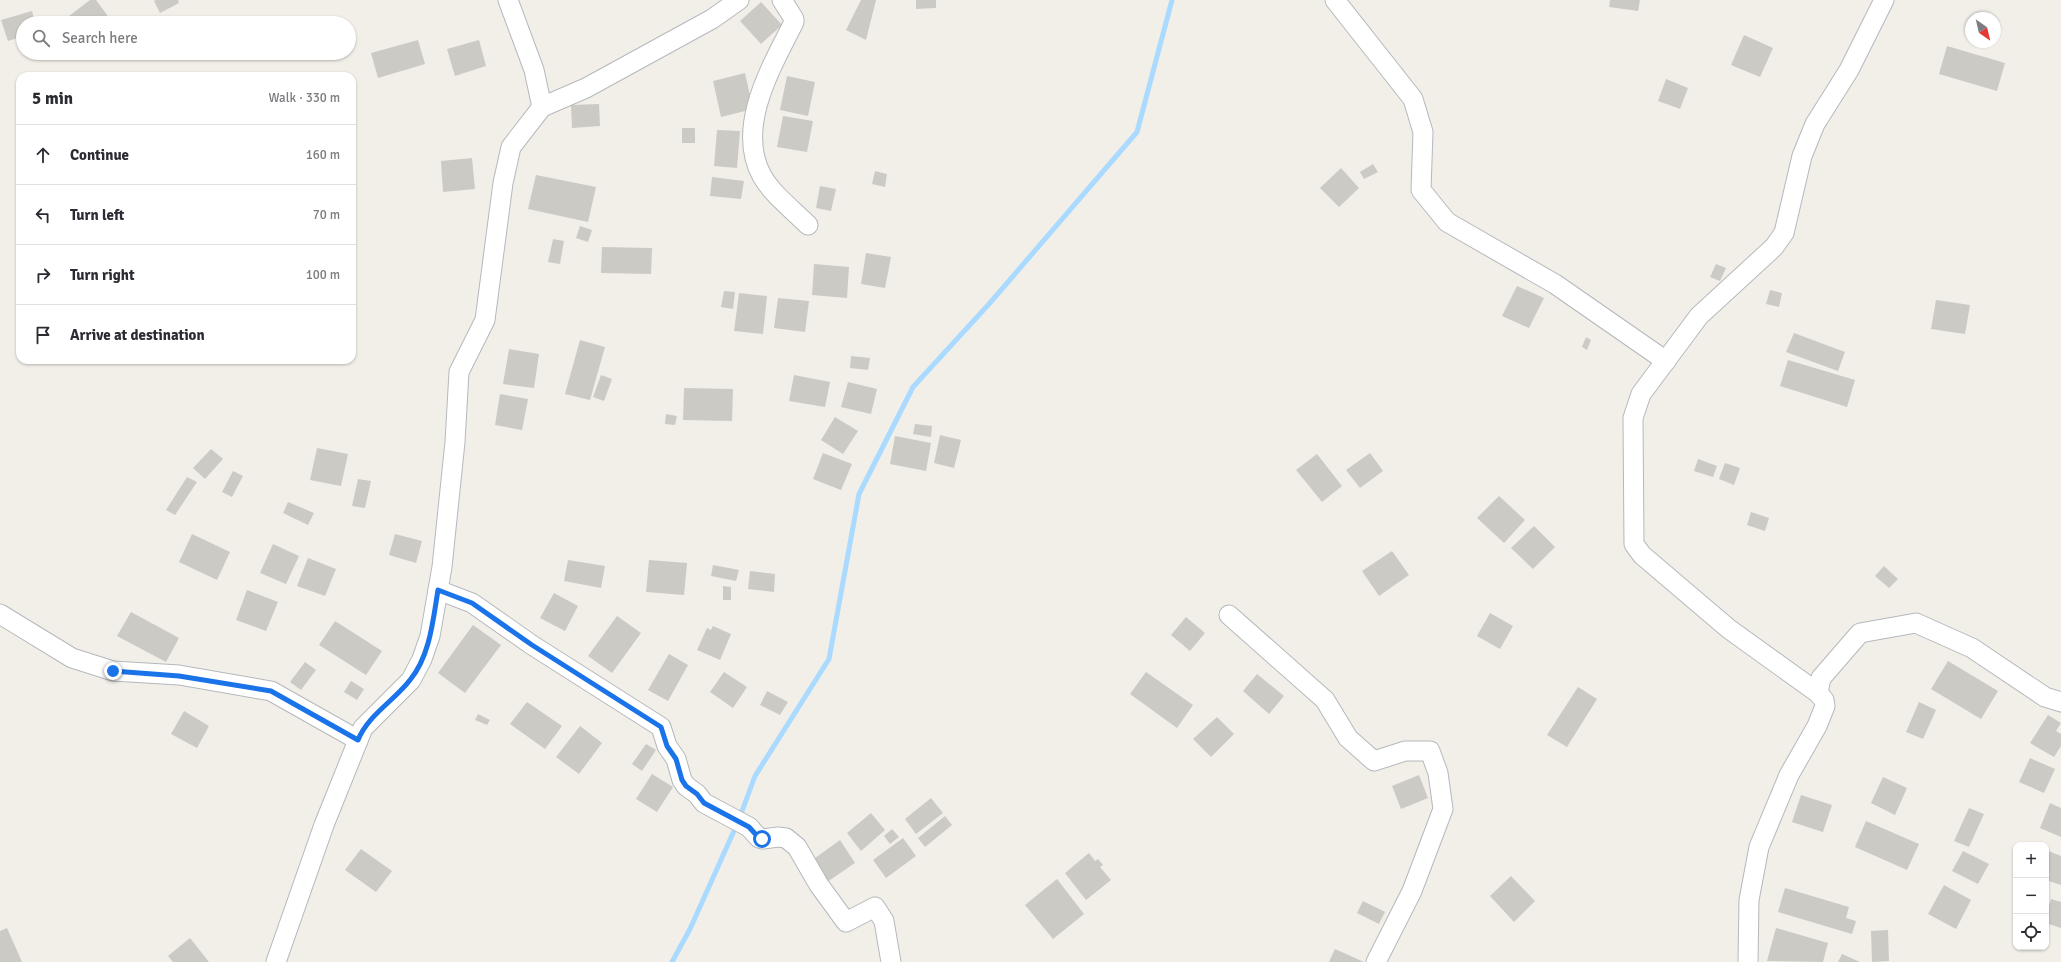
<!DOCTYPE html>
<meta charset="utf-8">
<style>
body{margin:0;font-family:Signika,sans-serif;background:#f7f7f7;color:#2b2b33}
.controls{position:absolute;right:12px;bottom:12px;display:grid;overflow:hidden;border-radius:8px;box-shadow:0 1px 3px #0004}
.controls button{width:36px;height:36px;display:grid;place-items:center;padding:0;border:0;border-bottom:1px solid #e1e1e2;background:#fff;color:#2b2b33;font:20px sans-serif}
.compass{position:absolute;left:1965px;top:12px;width:36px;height:36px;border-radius:50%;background:#fff;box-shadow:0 1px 3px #0004;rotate:146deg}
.stop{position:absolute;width:12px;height:12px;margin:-9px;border:3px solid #1a73e8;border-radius:50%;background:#fff}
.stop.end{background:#1a73e8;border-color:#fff;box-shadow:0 1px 4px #0008}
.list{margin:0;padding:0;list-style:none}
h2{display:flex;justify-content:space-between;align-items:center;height:52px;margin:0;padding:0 16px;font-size:17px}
h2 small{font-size:13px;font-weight:400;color:#7c7c81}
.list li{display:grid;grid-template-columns:26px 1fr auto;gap:12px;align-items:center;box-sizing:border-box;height:60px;padding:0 16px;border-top:1px solid #e1e1e2}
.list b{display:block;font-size:15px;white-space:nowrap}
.list em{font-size:13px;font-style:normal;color:#7c7c81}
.icon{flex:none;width:22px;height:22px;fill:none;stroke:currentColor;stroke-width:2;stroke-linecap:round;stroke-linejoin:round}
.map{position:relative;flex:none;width:2061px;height:962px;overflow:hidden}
.search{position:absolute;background:#fff;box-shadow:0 1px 3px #0004;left:16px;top:16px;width:340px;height:44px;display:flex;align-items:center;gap:10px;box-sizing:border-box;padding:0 14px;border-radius:22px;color:#7c7c81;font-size:15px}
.panel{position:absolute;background:#fff;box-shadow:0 1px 3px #0004;left:16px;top:72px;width:340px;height:292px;border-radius:12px}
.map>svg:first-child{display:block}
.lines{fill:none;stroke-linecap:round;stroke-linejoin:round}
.stream{stroke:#aadaff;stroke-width:5}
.building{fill:#cccac5}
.minor-casing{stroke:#b5b8bc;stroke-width:21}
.minor{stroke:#fff;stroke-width:19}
.route{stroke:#1a73e8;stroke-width:5}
</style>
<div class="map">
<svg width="2061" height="962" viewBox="0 0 2061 962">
<rect width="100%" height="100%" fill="#f1efe8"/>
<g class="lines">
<path class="stream" d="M672,962L690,929L738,822L755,776L829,659L859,494L913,387L989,304L1137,132L1172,0"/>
</g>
<g class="building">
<path d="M90,0H96L110,19L105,23H60Z"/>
<path d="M156,0H178L179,3L160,13L154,1Z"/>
<path d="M861,0H876L866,40L846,30Z"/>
<path d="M916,0H936V8L916,9Z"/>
<path d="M1610,0H1640L1638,11L1609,7Z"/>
<path d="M761,2L782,25L761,44L740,21Z"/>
<path d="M32,11L35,23H23V36L8,41L1,20Z"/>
<path d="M1744,35L1773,48L1760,77L1731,65Z"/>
<path d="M418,40L425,64L378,78L371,53Z"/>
<path d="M479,40L486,66L455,76L447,49Z"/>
<path d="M1947,46L2005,63L1997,91L1939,74Z"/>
<path d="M745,73L753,109L721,117L713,81Z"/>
<path d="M787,76L815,82L808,116L780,110Z"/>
<path d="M1666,79L1688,88L1680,109L1658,101Z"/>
<path d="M599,104L600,126L572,128L571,105Z"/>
<path d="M783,116L813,121L807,152L777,147Z"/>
<rect x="682" y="128" width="13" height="15"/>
<path d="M717,130L740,131L737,168L714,166Z"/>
<path d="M472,158L475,189L443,192L441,161Z"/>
<path d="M1373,164L1378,172L1364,179L1360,172Z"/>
<path d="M1341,168L1359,188L1339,207L1320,188Z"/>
<path d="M875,171L887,174L885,187L872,184Z"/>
<path d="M536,175L596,187L588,222L528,209Z"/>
<path d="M712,177L744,181L741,199L710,196Z"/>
<path d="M820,186L836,189L831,211L816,208Z"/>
<path d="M580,226L592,230L588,242L576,238Z"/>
<path d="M553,239L564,241L560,264L548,262Z"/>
<path d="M602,247L652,248L651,274L601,273Z"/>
<path d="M866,253L891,257L885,288L861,284Z"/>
<path d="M814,264L849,267L847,298L812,295Z"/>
<path d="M1716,264L1726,268L1720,281L1710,277Z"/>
<path d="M1517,286L1544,298L1529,328L1502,316Z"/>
<path d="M1770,290L1782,293L1779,307L1766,304Z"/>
<path d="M724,291L735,292L733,309L721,307Z"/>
<path d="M739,293L767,296L763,334L734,331Z"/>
<path d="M778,298L809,301L805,332L774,328Z"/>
<path d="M1936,300L1970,305L1965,334L1931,329Z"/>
<path d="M1794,333L1845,352L1838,371L1786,352Z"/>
<path d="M1586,337L1591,340L1587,350L1582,347Z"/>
<path d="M580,340L605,347L590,400L565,394Z"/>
<path d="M509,349L539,354L534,388L503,384Z"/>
<path d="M851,356L870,358L868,370L850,368Z"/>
<path d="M1788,360L1855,380L1847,407L1780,386Z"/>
<path d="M601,375L612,379L604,401L593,397Z"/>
<path d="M794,375L830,382L825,407L789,401Z"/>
<path d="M848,382L877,389L871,414L841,407Z"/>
<path d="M684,388L733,389L732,421L683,420Z"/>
<path d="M500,394L528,399L522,430L495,425Z"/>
<path d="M666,414L677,416L675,425L665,424Z"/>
<path d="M835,417L858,431L843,454L821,440Z"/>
<path d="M915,424L932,426L931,437L913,434Z"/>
<path d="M940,435L961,440L954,468L934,463Z"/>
<path d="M895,436L931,443L926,471L890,464Z"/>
<path d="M317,448L348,454L341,486L310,480Z"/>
<path d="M211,449L223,459L205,479L193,468Z"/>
<path d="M823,453L852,464L841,490L813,479Z"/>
<path d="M1370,453L1383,471L1360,488L1346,470Z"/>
<path d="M1317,454L1342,486L1322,502L1296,470Z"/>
<path d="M1698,459L1717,466L1713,477L1694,471Z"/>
<path d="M1725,463L1740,468L1734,485L1719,479Z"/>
<path d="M233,471L243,476L232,497L222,492Z"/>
<path d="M187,477L197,482L175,515L166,510Z"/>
<path d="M358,479L371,481L365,508L352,506Z"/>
<path d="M1499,496L1525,520L1504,543L1477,518Z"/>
<path d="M288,502L314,513L308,525L283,513Z"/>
<path d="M1751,512L1769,518L1765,531L1747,525Z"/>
<path d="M1534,526L1555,547L1533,569L1511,548Z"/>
<path d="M192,534L230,552L217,580L179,562Z"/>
<path d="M395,534L422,541L416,563L389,555Z"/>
<path d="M273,544L299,556L286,584L260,573Z"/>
<path d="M1392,551L1409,575L1379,596L1362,571Z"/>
<path d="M308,558L336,569L325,596L297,586Z"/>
<path d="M568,560L605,566L601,588L564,581Z"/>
<path d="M649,560L687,563L684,595L646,592Z"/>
<path d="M713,565L739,570L736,581L711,576Z"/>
<path d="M1884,566L1898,579L1889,588L1875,576Z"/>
<path d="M750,571L775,574L774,592L748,589Z"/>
<path d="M723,586L731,587V600H723Z"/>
<path d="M247,590L278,602L266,631L236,620Z"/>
<path d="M554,593L578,606L565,631L540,618Z"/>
<path d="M131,612L179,638L166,662L117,636Z"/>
<path d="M1490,613L1513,626L1500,649L1477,636Z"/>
<path d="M617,616L641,633L612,673L588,656Z"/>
<path d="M1186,617L1205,633L1190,651L1171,635Z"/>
<path d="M335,621L382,651L366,675L319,645Z"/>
<path d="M473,625L501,645L465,693L438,673Z"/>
<path d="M713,626L731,634L720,660L697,650L707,628L711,630Z"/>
<path d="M669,654L688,665L668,701L648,690Z"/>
<path d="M1948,661L1998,691L1981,719L1931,689Z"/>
<path d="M305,662L316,670L301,690L290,682Z"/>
<path d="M724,672L747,687L733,708L710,692Z"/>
<path d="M1146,672L1193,705L1177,728L1130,694Z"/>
<path d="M1257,674L1284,696L1269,714L1243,691Z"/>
<path d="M351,681L364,689L357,700L344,692Z"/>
<path d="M1578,687L1597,699L1567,747L1547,735Z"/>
<path d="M767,691L788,702L780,715L760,705Z"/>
<path d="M527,702L562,726L545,749L510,724Z"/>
<path d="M1919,702L1936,710L1923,739L1906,732Z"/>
<path d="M184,711L209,726L197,748L171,734Z"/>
<path d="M478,714L490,720L487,725L475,720Z"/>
<path d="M2048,715L2061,723L2056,731L2061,734V746L2054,757L2030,743Z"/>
<path d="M1217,717L1234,734L1211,757L1193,739Z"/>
<path d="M580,726L602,743L579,774L556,757Z"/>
<path d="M646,744L656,750L642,771L632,764Z"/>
<path d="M2030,758L2055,769L2044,793L2019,782Z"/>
<path d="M652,774L673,787L657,812L636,799Z"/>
<path d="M1419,775L1428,798L1401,809L1392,786Z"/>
<path d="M1883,777L1907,788L1895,815L1871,803Z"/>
<path d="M1801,795L1832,805L1823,832L1792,822Z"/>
<path d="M931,798L943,813L916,834L905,819Z"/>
<path d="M2050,803L2061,808V837L2040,828Z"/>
<path d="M1969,808L1984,814L1969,847L1954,841Z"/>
<path d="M871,813L885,830L861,851L847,833Z"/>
<path d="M945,816L952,825L925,847L918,838Z"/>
<path d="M1866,821L1919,844L1907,870L1855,847Z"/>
<path d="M892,829L899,837L890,844L884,836Z"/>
<path d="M903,838L916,856L886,878L873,860Z"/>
<path d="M840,840L855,863L827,882L811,861Z"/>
<path d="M361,849L392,871L376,892L345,870Z"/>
<path d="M2046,850L2061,856V885L2046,880Z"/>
<path d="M1963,851L1989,864L1978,884L1952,871Z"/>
<path d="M1089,853L1095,861L1098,859L1103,865L1100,867L1111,880L1086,900L1065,873Z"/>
<path d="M1511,876L1535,901L1514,922L1490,896Z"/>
<path d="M1057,879L1084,914L1053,939L1025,905Z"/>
<path d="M1944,885L1971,900L1956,929L1928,914Z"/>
<path d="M1785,888L1849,907L1846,918L1856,921L1852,934L1778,912Z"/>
<path d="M2051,899L2061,902V928L2046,923V916Z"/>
<path d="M1363,901L1385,912L1379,924L1357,913Z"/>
<path d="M7,928L22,962H0V931Z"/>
<path d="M1776,928L1828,943L1823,962L1767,961Z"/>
<path d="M1888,930L1889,961L1872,962L1871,931Z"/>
<path d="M190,938L209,962H173L168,956Z"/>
<path d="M1335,949L1364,962H1329Z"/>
<path d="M1842,954L1860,962H1838Z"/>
</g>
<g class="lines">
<defs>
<g id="minor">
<path d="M508,0L534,70L542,107"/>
<path d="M782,0L794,19V22C772,66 735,127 762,176C773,195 793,210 808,225"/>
<path d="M1335,0L1413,99L1423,132L1421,190L1447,222L1555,284L1666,361"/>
<path d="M438,590L472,603L532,645L661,727L667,746L676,759L682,780L686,786L697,794L704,803L749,827L759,838L763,839L778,837L786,838L797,847L819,885L846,922L875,907L884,921L891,962"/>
<path d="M0,614L72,658L113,671L179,675L271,691L358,740"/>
<path d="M1229,615L1325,700L1348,738L1374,761L1405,751H1430L1438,773L1443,809L1412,891L1376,962"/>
<path d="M1818,693L1821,678L1860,633L1916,623L1972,648L2045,697L2061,702"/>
<path d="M276,962L324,825L363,728L411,680L422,659L430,636L442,567L455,442L459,372L485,320L503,183L511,147L542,107L586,88L712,19L739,0"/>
<path d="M1748,962L1749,900L1759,847L1789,775L1817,726L1825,706L1824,700L1818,693L1729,629L1642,555L1634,544L1633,418L1641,394L1699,316L1774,247L1784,233L1802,156L1815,124L1849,70L1884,0"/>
</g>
</defs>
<use href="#minor" class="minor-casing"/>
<use href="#minor" class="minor"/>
</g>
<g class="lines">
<path class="route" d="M113,671L179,676L271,691L358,740C368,715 394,701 410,680C430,656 433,620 438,590L472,603L532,645L661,727L667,746L676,759L682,780L686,786L697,794L704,803L749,827L759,838L762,839"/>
</g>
</svg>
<div class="controls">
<button>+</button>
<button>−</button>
<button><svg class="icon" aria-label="locate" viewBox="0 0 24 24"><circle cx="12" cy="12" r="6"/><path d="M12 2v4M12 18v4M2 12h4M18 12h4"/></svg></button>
</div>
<svg class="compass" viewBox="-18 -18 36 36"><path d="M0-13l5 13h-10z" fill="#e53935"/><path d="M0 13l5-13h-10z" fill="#7c7c81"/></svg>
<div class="stop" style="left:762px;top:839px"></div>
<div class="stop end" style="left:113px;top:671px"></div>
<div class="search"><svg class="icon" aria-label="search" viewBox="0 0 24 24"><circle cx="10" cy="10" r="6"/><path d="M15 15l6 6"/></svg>Search here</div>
<section class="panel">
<h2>5 min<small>Walk · 330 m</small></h2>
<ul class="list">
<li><svg class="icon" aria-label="ahead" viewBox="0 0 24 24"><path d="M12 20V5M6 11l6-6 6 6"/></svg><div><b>Continue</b></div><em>160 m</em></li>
<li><svg class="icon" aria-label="left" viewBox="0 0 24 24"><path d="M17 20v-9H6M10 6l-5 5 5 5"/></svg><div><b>Turn left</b></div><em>70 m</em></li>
<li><svg class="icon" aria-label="right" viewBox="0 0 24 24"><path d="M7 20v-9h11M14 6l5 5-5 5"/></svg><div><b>Turn right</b></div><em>100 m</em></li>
<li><svg class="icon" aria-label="arrive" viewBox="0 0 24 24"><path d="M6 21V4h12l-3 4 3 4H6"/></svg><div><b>Arrive at destination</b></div></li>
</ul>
</section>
</div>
